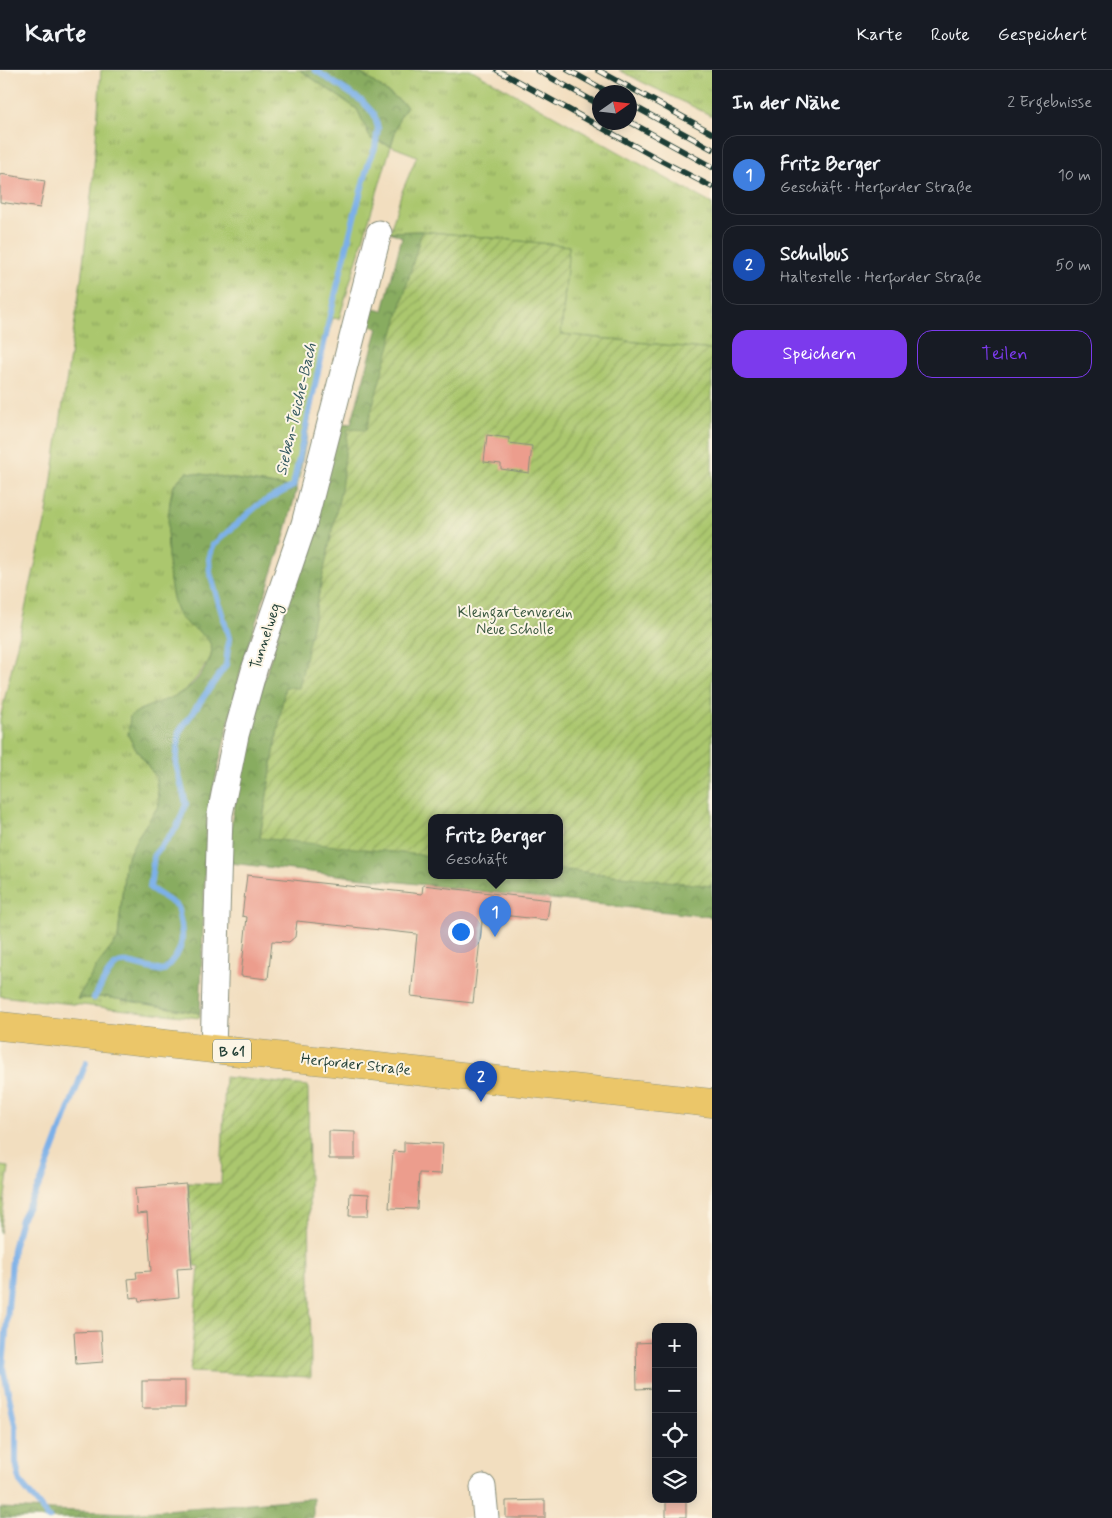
<!DOCTYPE html>
<html lang="de">
<meta charset="utf-8">
<style>
body{margin:0;font-family:Mynerve,sans-serif;background:#20242c;color:#f1f3f6}
.controls{position:absolute;right:15px;bottom:15px;display:grid;overflow:hidden;border-radius:10px;box-shadow:0 2px 12px #0003}
.controls button{width:45px;height:45px;display:grid;place-items:center;padding:0;border:0;border-bottom:1px solid #363941;background:#171b24;color:#f1f3f6;font:25px sans-serif}
.compass{position:absolute;left:592px;top:15px;width:45px;height:45px;border-radius:50%;background:#171b24;box-shadow:0 2px 12px #0003;rotate:76deg}
.you{position:absolute;left:460px;top:861px;width:18px;height:18px;margin:-12px;border:4px solid #fff;border-radius:50%;background:#1a73e8;box-shadow:0 0 0 8px #1a73e833}
.badge{display:grid;place-items:center;width:32px;height:32px;border-radius:50%;background:#7c3aed;color:#fff;font-size:16px;font-weight:700}
.pin{position:absolute;translate:-50% -41px;filter:drop-shadow(0 1px 2px #0008)}
.pin::after{content:'';position:absolute;top:26px;width:18px;height:15px;background:inherit;clip-path:polygon(0 0,100% 0,50% 100%)}
.popup{position:absolute;left:428px;top:744px;width:135px;height:65px;box-sizing:border-box;display:grid;place-content:center;border-radius:10px;background:#171b24;filter:drop-shadow(0 1px 4px #0005);font-size:16px;white-space:nowrap;color:#9ea1a6}
.popup b{font-size:19px;color:#f1f3f6}
.popup::after{content:'';position:absolute;left:50%;top:100%;margin-left:-10px;border:10px solid transparent;border-top-color:#171b24}
.list{margin:0;padding:0;list-style:none}
h2{display:flex;justify-content:space-between;align-items:center;height:65px;margin:0;padding:0 20px;font-size:21px}
h2 small{font-size:16px;font-weight:400;color:#9ea1a6}
.list li{display:grid;grid-template-columns:32px 1fr auto;gap:15px;align-items:center;box-sizing:border-box;height:80px;margin:0 10px 10px;padding:0 10px;border:1px solid #363941;border-radius:15px}
.list b{display:block;font-size:19px;white-space:nowrap}
.list p{margin:0;font-size:16px;white-space:nowrap;color:#9ea1a6}
.list em{font-size:16px;font-style:normal;color:#9ea1a6}
.actions{display:flex;gap:10px;padding:15px 20px}
.actions a{flex:1;padding:11px 0;border:1px solid #7c3aed;border-radius:15px;text-align:center;font-size:18px;color:#7c3aed}
.actions .main{background:#7c3aed;color:#fff}
.icon{flex:none;width:28px;height:28px;fill:none;stroke:currentColor;stroke-width:2;stroke-linecap:round;stroke-linejoin:round}
.map{position:relative;flex:none;width:712px;height:1448px;overflow:hidden}
header{display:flex;align-items:center;gap:30px;box-sizing:border-box;height:70px;padding:0 25px;background:#171b24;border-bottom:1px solid #363941}
header strong{font-size:24px}
nav{display:flex;gap:28px;margin-inline-start:auto;font-size:18px}
main{display:flex}
aside{flex:1;background:#171b24}
.map>svg:first-child{display:block}
.grass{fill:url(#grass-tufts);stroke:#658251}
.forest{fill:url(#forest-crowns);stroke:#54744a}
.garden{fill:url(#garden-furrows);stroke:#658251}
.lines{fill:none;stroke-linecap:round;stroke-linejoin:round}
.stream{stroke:#7bb0e8;stroke-width:6}
.building{fill:#ec9d8d}
.street-casing{stroke:#888e7a;stroke-width:27}
.primary-casing{stroke:#888e7a;stroke-width:29}
.street{stroke:#fff;stroke-width:25}
.primary{stroke:#ebc669;stroke-width:28}
.rail-casing{stroke:#1f3d34;stroke-width:5.5}
.rail{stroke:#fcf5e5;stroke-width:4;stroke-dasharray:11;stroke-linecap:butt}
.labels{text-anchor:middle;stroke-width:4;stroke-linejoin:round;paint-order:stroke}
.shield{fill:#fcf5e5;stroke:#617469;stroke-width:1}
.shield-label{font-size:14px;font-weight:bold;fill:#1f3d34}
.park-label{font-size:15px;fill:#3b5940;stroke:#fcf5e5}
.street-label{font-size:15px;fill:#1f3d34;stroke:#fcf5e5}
.water-label{font-size:16px;font-style:italic;fill:#365a61;stroke:#fcf5e5}
</style>
<header>
<strong>Karte</strong>
<nav><a>Karte</a><a>Route</a><a>Gespeichert</a></nav>
</header>
<main>
<div class="map">
<svg width="712" height="1448" viewBox="0 0 712 1448">
<defs>
<pattern id="grass-tufts" width="24" height="20" patternUnits="userSpaceOnUse" patternTransform="scale(1.25)"><rect width="24" height="20" fill="#abc76e"/><path d="M3 7l-1-3M5 7V3M7 7l1-3M15 17l-1-3M17 17v-4M19 17l1-3" fill="none" stroke="#8ba35b"/></pattern>
<pattern id="forest-crowns" width="20" height="18" patternUnits="userSpaceOnUse" patternTransform="scale(1.25)"><rect width="20" height="18" fill="#88ac61"/><path d="M2 6a3 3 0 1 1 6 0M12 15a3 3 0 1 1 6 0" fill="none" stroke="#6f8d51"/></pattern>
<pattern id="garden-furrows" width="10" height="10" patternUnits="userSpaceOnUse" patternTransform="scale(1.25)"><rect width="10" height="10" fill="#abc76e"/><path d="M-1 1l2-2M0 10L10 0M9 11l2-2" fill="none" stroke="#8ba35b"/></pattern>
</defs>
<rect width="100%" height="100%" fill="#fcf5e5"/>
<filter id="ink" filterUnits="userSpaceOnUse"><feTurbulence type="fractalNoise" baseFrequency=".02" numOctaves="2"/><feDisplacementMap in="SourceGraphic" scale="10" xChannelSelector="R" yChannelSelector="G"/><feConvolveMatrix kernelMatrix="1 2 1 2 8 2 1 2 1" color-interpolation-filters="sRGB"/></filter>
<filter id="wash" filterUnits="userSpaceOnUse"><feTurbulence type="fractalNoise" baseFrequency=".0096" numOctaves="4" result="noise"/><feDisplacementMap in="SourceGraphic" scale="20" xChannelSelector="R" yChannelSelector="G"/><feGaussianBlur stdDeviation="1.12" result="paint"/><feColorMatrix in="noise" values="0 0 0 0 0 0 0 0 0 0 0 0 0 0 0 0 0 1.4 0 .05"/><feComposite in="paint" operator="in"/></filter>
<g filter="url(#wash)">
<rect width="100%" height="100%" fill="#f2debf"/>
<g class="grass">
<path d="M101,0H300L357,39L371,69L391,76L399,49L407,36L356,0H472L712,134V280L561,264L569,176L422,161L390,162L401,124L417,86L391,76L339,249L333,248L322,287L297,418L187,402C182,406 176,411 174,416C168,429 170,445 169,458C168,488 167,516 180,544C186,557 203,560 210,573C215,584 208,592 202,600C185,626 167,631 139,640L128,665L135,678L156,707L159,735L137,768L125,793L118,869L99,893L77,929L105,927L200,943V948L0,926V649L47,443L81,210L93,109Z"/>
<path d="M619,0H712V46C681,30 650,17 619,0Z"/>
<path d="M0,1096L9,1097L0,1163Z"/>
</g>
<g class="forest">
<path d="M300,0H356L407,36L399,49L391,76L371,69L357,39Z"/>
<path d="M422,161L366,361L348,360L341,420L299,619L285,617L260,767L431,786V806H559V799L712,816V847L230,793L232,749L246,672L340,353L351,354L378,258L364,254L369,238L383,241L402,167L390,162Z"/>
<path d="M187,402L297,418L285,464L243,591L207,745L200,943L105,927L77,929L99,893L118,869L125,793L137,768L159,735L156,707L135,678L128,665L130,646C162,625 187,634 209,591C221,568 192,561 181,548C165,527 164,441 174,416C176,411 182,406 187,402Z"/>
<path d="M313,1428V1448H0V1438L128,1443Z"/>
</g>
<g class="garden">
<path d="M422,161L569,176L561,264L712,280V816L559,799V748H431V786L260,768L285,617L299,618L341,420L348,359L366,360Z"/>
<path d="M225,1007L308,1016L311,1307L190,1302L199,1196H194L188,1113L221,1114Z"/>
</g>
<g class="lines">
<g class="stream">
<path d="M94,928C121,880 114,892 163,901C187,880 184,865 177,836L150,818L154,785L177,757L186,734L176,694L179,662L226,595L229,568L210,503L209,489L213,475L258,435L293,416L330,246L356,139L369,92L375,78L378,58L374,44L362,31L315,0"/>
<path d="M49,1448L20,1412L16,1392V1359L3,1298L13,1179L21,1149L41,1112L86,993"/>
</g>
</g>
<g id="blocks">
<g class="building">
<path d="M0,104L45,111L40,138L0,132Z"/>
<path d="M487,365L509,368V373L532,376L529,403L501,399V394L484,392Z"/>
<path d="M247,805L422,824L423,815L550,830L547,850L483,843L473,933L411,926L417,864L297,851L295,867L289,872L272,871L268,909L241,906L247,847L242,846Z"/>
<path d="M329,1061L355,1062V1089H329Z"/>
<path d="M404,1072L443,1074L441,1104L419,1103L417,1139L389,1138L393,1081L404,1082Z"/>
<path d="M186,1114L192,1198L177,1199L179,1227L139,1231L138,1227L130,1228L128,1209L137,1208L136,1202L151,1201L147,1143L137,1144L135,1118Z"/>
<path d="M350,1123L369,1124L368,1146H349Z"/>
<path d="M101,1261L103,1292L76,1294L74,1262Z"/>
<path d="M656,1272V1318L637,1319L636,1273Z"/>
<rect x="142" y="1311" width="43" height="27"/>
<path d="M545,1430V1448H506V1431Z"/>
<path d="M686,1430V1447H666V1431Z"/>
</g>
</g>
</g>
<g filter="url(#ink)">
<use href="#blocks" fill-opacity="0" stroke="#888e7a" stroke-width="1"/>
<g class="lines">
<defs>
<g id="street">
<path d="M213,980L220,744L236,665L255,597L304,454L379,163"/>
<path d="M483,1417L486,1448"/>
</g>
<path id="primary" d="M0,956L712,1033"/>
</defs>
<use href="#street" class="street-casing"/>
<use href="#primary" class="primary-casing"/>
<use href="#street" class="street"/>
<use href="#primary" class="primary"/>
<defs>
<g id="rail">
<path d="M497,0L662,91L712,117"/>
<path d="M537,0L600,35"/>
<path d="M568,0L608,22"/>
<path d="M598,0L712,63"/>
<path d="M630,34L712,79"/>
<path d="M630,52L712,97"/>
</g>
</defs>
<use href="#rail" class="rail-casing"/>
<use href="#rail" class="rail"/>
</g>
</g>
<g class="labels">
<rect class="shield" x="213" y="969.5" width="38" height="23" rx="4"/>
<g class="shield-label">
<text x="232" y="986">B 61</text>
</g>
<g class="park-label">
<text x="515" y="547">Kleingartenverein<tspan x="515" dy="17">Neue Scholle</tspan></text>
</g>
<g class="street-label">
<text transform="translate(265 566) rotate(-72)" y="5">Tunnelweg</text>
<text transform="translate(356 994) rotate(6)" y="5">Herforder Straße</text>
</g>
<g class="water-label">
<text transform="translate(295 339) rotate(-77)" y="6">Sieben-Teiche-Bach</text>
</g>
</g>
</svg>
<div class="controls">
<button>+</button>
<button>−</button>
<button><svg class="icon" aria-label="locate" viewBox="0 0 24 24"><circle cx="12" cy="12" r="6"/><path d="M12 2v4M12 18v4M2 12h4M18 12h4"/></svg></button>
<button><svg class="icon" aria-label="layers" viewBox="0 0 24 24"><path d="M12 4l9 5-9 5-9-5zM3 14l9 5 9-5"/></svg></button>
</div>
<svg class="compass" viewBox="-18 -18 36 36"><path d="M0-13l5 13h-10z" fill="#e53935"/><path d="M0 13l5-13h-10z" fill="#9ea1a6"/></svg>
<div class="you"></div>
<div class="pin badge" style="left:495px;top:867px;background:#3f7fe0">1</div>
<div class="popup"><b>Fritz Berger</b>Geschäft</div>
<div class="pin badge" style="left:481px;top:1032px;background:#1a4fb4">2</div>
</div>
<aside>
<h2>In der Nähe<small>2 Ergebnisse</small></h2>
<ul class="list">
<li><span class="badge" style="background:#3f7fe0">1</span><div><b>Fritz Berger</b><p>Geschäft · Herforder Straße</p></div><em>10 m</em></li>
<li><span class="badge" style="background:#1a4fb4">2</span><div><b>Schulbus</b><p>Haltestelle · Herforder Straße</p></div><em>50 m</em></li>
</ul>
<div class="actions"><a class="main">Speichern</a><a>Teilen</a></div>
</aside>
</main>
